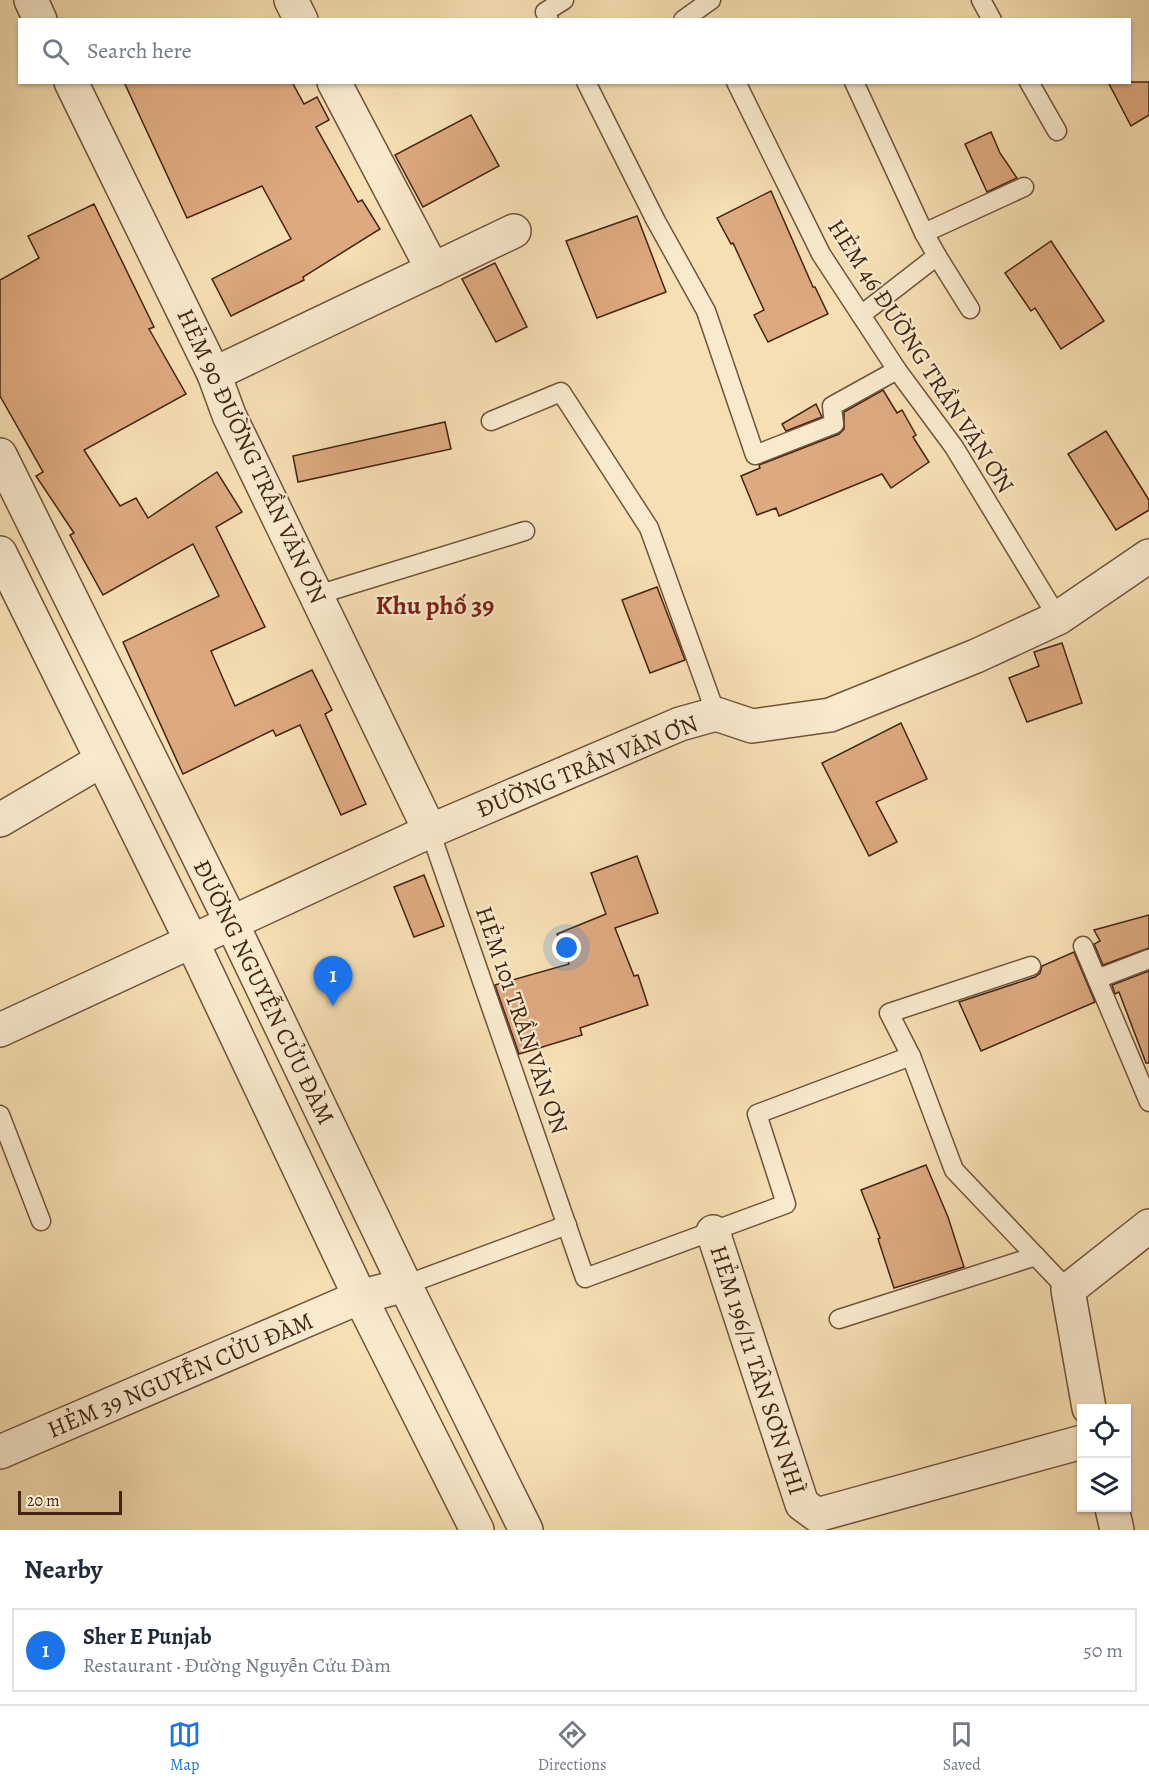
<!DOCTYPE html>
<meta charset="utf-8">
<style>
body{margin:0;font-family:Alegreya,serif;background:#f2f2f3;color:#1f2937}
.controls{position:absolute;right:18px;bottom:18px;display:grid;overflow:hidden;border-radius:0px;box-shadow:0 2px 4px #0004}
.controls button{width:54px;height:54px;display:grid;place-items:center;padding:0;border:0;border-bottom:2px solid #e0e1e3;background:#fff;color:#1f2937;font:30px sans-serif}
.scale{position:absolute;left:18px;bottom:15px;width:104px;box-sizing:border-box;padding-left:6px;border:3px solid #432412;border-top:0;font-size:16px;line-height:21px;white-space:nowrap;color:#432412;-webkit-text-stroke:4px #f9eace;paint-order:stroke}
.you{position:absolute;left:567px;top:948px;width:21px;height:21px;margin:-15px;border:4px solid #fff;border-radius:50%;background:#1a73e8;box-shadow:0 0 0 9px #1a73e833}
.badge{display:grid;place-items:center;width:39px;height:39px;border-radius:50%;background:#1a73e8;color:#fff;font-size:20px;font-weight:700}
.pin{position:absolute;translate:-50% -50px;filter:drop-shadow(0 2px 3px #0008)}
.pin::after{content:'';position:absolute;top:32px;width:21px;height:18px;background:inherit;clip-path:polygon(0 0,100% 0,50% 100%)}
.list{margin:0;padding:0;list-style:none}
h2{display:flex;justify-content:space-between;align-items:center;height:78px;margin:0;padding:0 24px;font-size:26px}
h2 small{font-size:20px;font-weight:400;color:#747a83}
.list li{display:grid;grid-template-columns:39px 1fr auto;gap:18px;align-items:center;box-sizing:border-box;height:84px;margin:0 12px 12px;padding:0 12px;border:2px solid #e0e1e3;border-radius:0px}
.list b{display:block;font-size:22px;white-space:nowrap}
.list p{margin:0;font-size:20px;white-space:nowrap;color:#747a83}
.list em{font-size:20px;font-style:normal;color:#747a83}
.icon{flex:none;width:33px;height:33px;fill:none;stroke:currentColor;stroke-width:2;stroke-linecap:round;stroke-linejoin:round}
.map{position:relative;flex:none;width:1149px;height:1530px;overflow:hidden}
.search{position:absolute;background:#fff;box-shadow:0 2px 4px #0004;left:18px;right:18px;top:18px;height:66px;display:flex;align-items:center;gap:15px;box-sizing:border-box;padding:0 21px;border-radius:0px;color:#747a83;font-size:22px}
.sheet{height:174px;background:#fff}
nav{display:flex;justify-content:space-around;align-items:center;box-sizing:border-box;height:84px;border-top:2px solid #e0e1e3;background:#fff;font-size:16px;color:#747a83}
nav a{display:grid;justify-items:center;gap:3px}
nav .on{color:#1a73e8}
.map>svg:first-child{display:block}
.building{fill:#dda980;stroke:#432412;stroke-width:1.5}
.lines{fill:none;stroke-linecap:round;stroke-linejoin:round}
.service-casing{stroke:#70533a;stroke-width:21}
.minor-casing{stroke:#70533a;stroke-width:36}
.tertiary-casing{stroke:#70533a;stroke-width:36}
.service{stroke:#f9eace;stroke-width:18}
.minor{stroke:#f9eace;stroke-width:33}
.tertiary{stroke:#f9eace;stroke-width:33}
.labels{text-anchor:middle;stroke-width:4.5;stroke-linejoin:round;paint-order:stroke}
.street-label{font-size:24px;fill:#432412;stroke:#f9eace}
.neighbourhood-label{font-size:26px;font-weight:bold;fill:#7a1f14;stroke:#f9eace}
</style>
<div class="map">
<svg width="1149" height="1530" viewBox="0 0 1149 1530">
<rect width="100%" height="100%" fill="#f6dfb3"/>
<filter id="stains"><feTurbulence type="fractalNoise" baseFrequency=".00333" numOctaves="4"/><feColorMatrix values="0 0 0 0 .2 0 0 0 0 .09 0 0 0 0 .02 0 0 0 .5 -.17"/></filter>
<radialGradient id="worn" r=".72"><stop offset=".6" stop-color="#630" stop-opacity="0"/><stop offset="1" stop-color="#630" stop-opacity=".3"/></radialGradient>
<g class="building">
<path d="M124,82H292L304,104L317,97L329,120L316,127L358,202L362,200L380,229L303,277L304,280L231,316L212,279L291,239L262,186L187,218Z"/>
<path d="M1108,82H1149V115L1131,126Z"/>
<path d="M471,115L499,166L423,207L395,155Z"/>
<path d="M991,132L1000,153L1017,178L987,192L965,144Z"/>
<path d="M771,191L813,287H815L828,314L768,342L754,315L764,310L733,243L731,244L717,218Z"/>
<path d="M94,204L154,327L149,329L186,394L84,450L120,506L136,498L148,518L217,472L242,512L216,527L265,627L211,651L235,706L312,670L332,710L325,714L366,804L341,815L300,725L276,736L273,730L183,774L123,642L219,596L193,544L103,595L70,535L74,533L36,476L43,472L0,396V280L39,258L28,236Z"/>
<path d="M637,216L666,292L597,318L566,241Z"/>
<path d="M1051,241L1104,321L1061,349L1035,308L1031,311L1005,273Z"/>
<path d="M495,263L527,327L496,342L462,279Z"/>
<path d="M883,390L897,413L902,410L916,435L913,437L929,462L891,488L882,474L779,516L776,508L757,515L741,476L760,468L759,465L839,434L844,429V412Z"/>
<path d="M816,404L822,417L786,431L782,424Z"/>
<path d="M445,422L451,449L298,482L293,456Z"/>
<path d="M1106,431L1149,500V510L1116,530L1068,454Z"/>
<path d="M657,587L685,660L650,673L622,600Z"/>
<path d="M1062,643L1082,703L1027,722L1009,678L1039,666L1034,652Z"/>
<path d="M901,723L927,779L876,802L897,842L869,856L822,763Z"/>
<path d="M637,856L658,913L615,928L634,976L638,975L648,1005L580,1028L582,1035L519,1054L495,985L569,964L557,934L606,914L591,873Z"/>
<path d="M424,875L444,926L414,937L394,887Z"/>
<path d="M1149,915V948L1103,965L1094,944L1100,941L1094,930Z"/>
<path d="M1074,952L1095,1002L981,1051L959,1002L1035,977L1040,973L1042,966Z"/>
<path d="M1149,971V1063H1146L1119,992L1115,994L1112,985Z"/>
<path d="M926,1165L948,1217L964,1267L894,1288L878,1239L880,1238L861,1190Z"/>
</g>
<g class="lines">
<defs>
<g id="service">
<path d="M981,0L992,20"/>
<path d="M549,20L545,12L564,0"/>
<path d="M683,20L711,0"/>
<path d="M586,82L656,221L706,311L755,455L834,424L832,406L897,370"/>
<path d="M736,82L821,254L897,370L954,447L1058,618"/>
<path d="M854,82L924,233L937,256L861,315"/>
<path d="M1029,82L1057,131"/>
<path d="M924,233L1024,187"/>
<path d="M937,256L970,309"/>
<path d="M491,421L561,392L649,528L716,714"/>
<path d="M317,595L525,531"/>
<path d="M430,831L585,1278L786,1204L757,1114L911,1056"/>
<path d="M1083,946L1149,1102"/>
<path d="M1031,966L889,1013L911,1056L954,1170L1068,1290"/>
<path d="M1097,979L1149,959"/>
<path d="M0,1115L41,1221"/>
<path d="M405,1285L567,1225"/>
<path d="M839,1319L1036,1256"/>
</g>
<g id="minor">
<path d="M31,0L40,20"/>
<path d="M291,0L301,20"/>
<path d="M71,82L214,374L229,415L430,831"/>
<path d="M334,82L433,270"/>
<path d="M214,374L514,231"/>
<path d="M0,820L102,760"/>
<path d="M0,1030L430,831L680,724L716,714L752,726L830,715L976,656L1058,618L1149,556"/>
<path d="M713,1232L802,1504L817,1515L1082,1442"/>
<path d="M1089,1408L1068,1290L1149,1226"/>
<path d="M0,1452L360,1297L405,1285"/>
<path d="M1112,1508L1117,1530"/>
</g>
<g id="tertiary">
<path d="M0,455L232,924L405,1285L526,1530"/>
<path d="M0,553L192,942L360,1297L477,1530"/>
</g>
</defs>
<use href="#service" class="service-casing"/>
<use href="#minor" class="minor-casing"/>
<use href="#tertiary" class="tertiary-casing"/>
<use href="#service" class="service"/>
<use href="#minor" class="minor"/>
<use href="#tertiary" class="tertiary"/>
</g>
<g class="labels">
<g class="street-label">
<text transform="translate(921 356) rotate(57)" y="8">HẺM 46 ĐƯỜNG TRẦN VĂN ƠN</text>
<text transform="translate(252 456) rotate(65)" y="8">HẺM 90 ĐƯỜNG TRẦN VĂN ƠN</text>
<text transform="translate(587 766) rotate(-22)" y="8">ĐƯỜNG TRẦN VĂN ƠN</text>
<text transform="translate(264 992) rotate(64)" y="8">ĐƯỜNG NGUYỄN CỬU ĐÀM</text>
<text transform="translate(522 1020) rotate(71)" y="8">HẺM 101 TRẦN VĂN ƠN</text>
<text transform="translate(758 1370) rotate(72)" y="8">HẺM 196/11 TÂN SƠN NHÌ</text>
<text transform="translate(180 1375) rotate(-23)" y="8">HẺM 39 NGUYỄN CỬU ĐÀM</text>
</g>
<g class="neighbourhood-label">
<text x="435" y="614">Khu phố 39</text>
</g>
</g>
<rect width="100%" height="100%" filter="url(#stains)"/>
<rect width="100%" height="100%" fill="url(#worn)"/>
</svg>
<div class="controls">
<button><svg class="icon" aria-label="locate" viewBox="0 0 24 24"><circle cx="12" cy="12" r="6"/><path d="M12 2v4M12 18v4M2 12h4M18 12h4"/></svg></button>
<button><svg class="icon" aria-label="layers" viewBox="0 0 24 24"><path d="M12 4l9 5-9 5-9-5zM3 14l9 5 9-5"/></svg></button>
</div>
<div class="scale">20 m</div>
<div class="you"></div>
<div class="pin badge" style="left:333px;top:1006px">1</div>
<div class="search"><svg class="icon" aria-label="search" viewBox="0 0 24 24"><circle cx="10" cy="10" r="6"/><path d="M15 15l6 6"/></svg>Search here</div>
</div>
<section class="sheet">
<h2>Nearby<small></small></h2>
<ul class="list">
<li><span class="badge">1</span><div><b>Sher E Punjab</b><p>Restaurant · Đường Nguyễn Cửu Đàm</p></div><em>50 m</em></li>
</ul>
</section>
<nav>
<a class="on"><svg class="icon" aria-label="map" viewBox="0 0 24 24"><path d="M3 6l6-2 6 2 6-2v14l-6 2-6-2-6 2zM9 4v14M15 6v14"/></svg>Map</a>
<a><svg class="icon" aria-label="directions" viewBox="0 0 24 24"><path d="M12 3l9 9-9 9-9-9zM9 14v-3h6M13 9l2 2-2 2"/></svg>Directions</a>
<a><svg class="icon" aria-label="saved" viewBox="0 0 24 24"><path d="M7 4h10v16l-5-4-5 4z"/></svg>Saved</a>
</nav>
